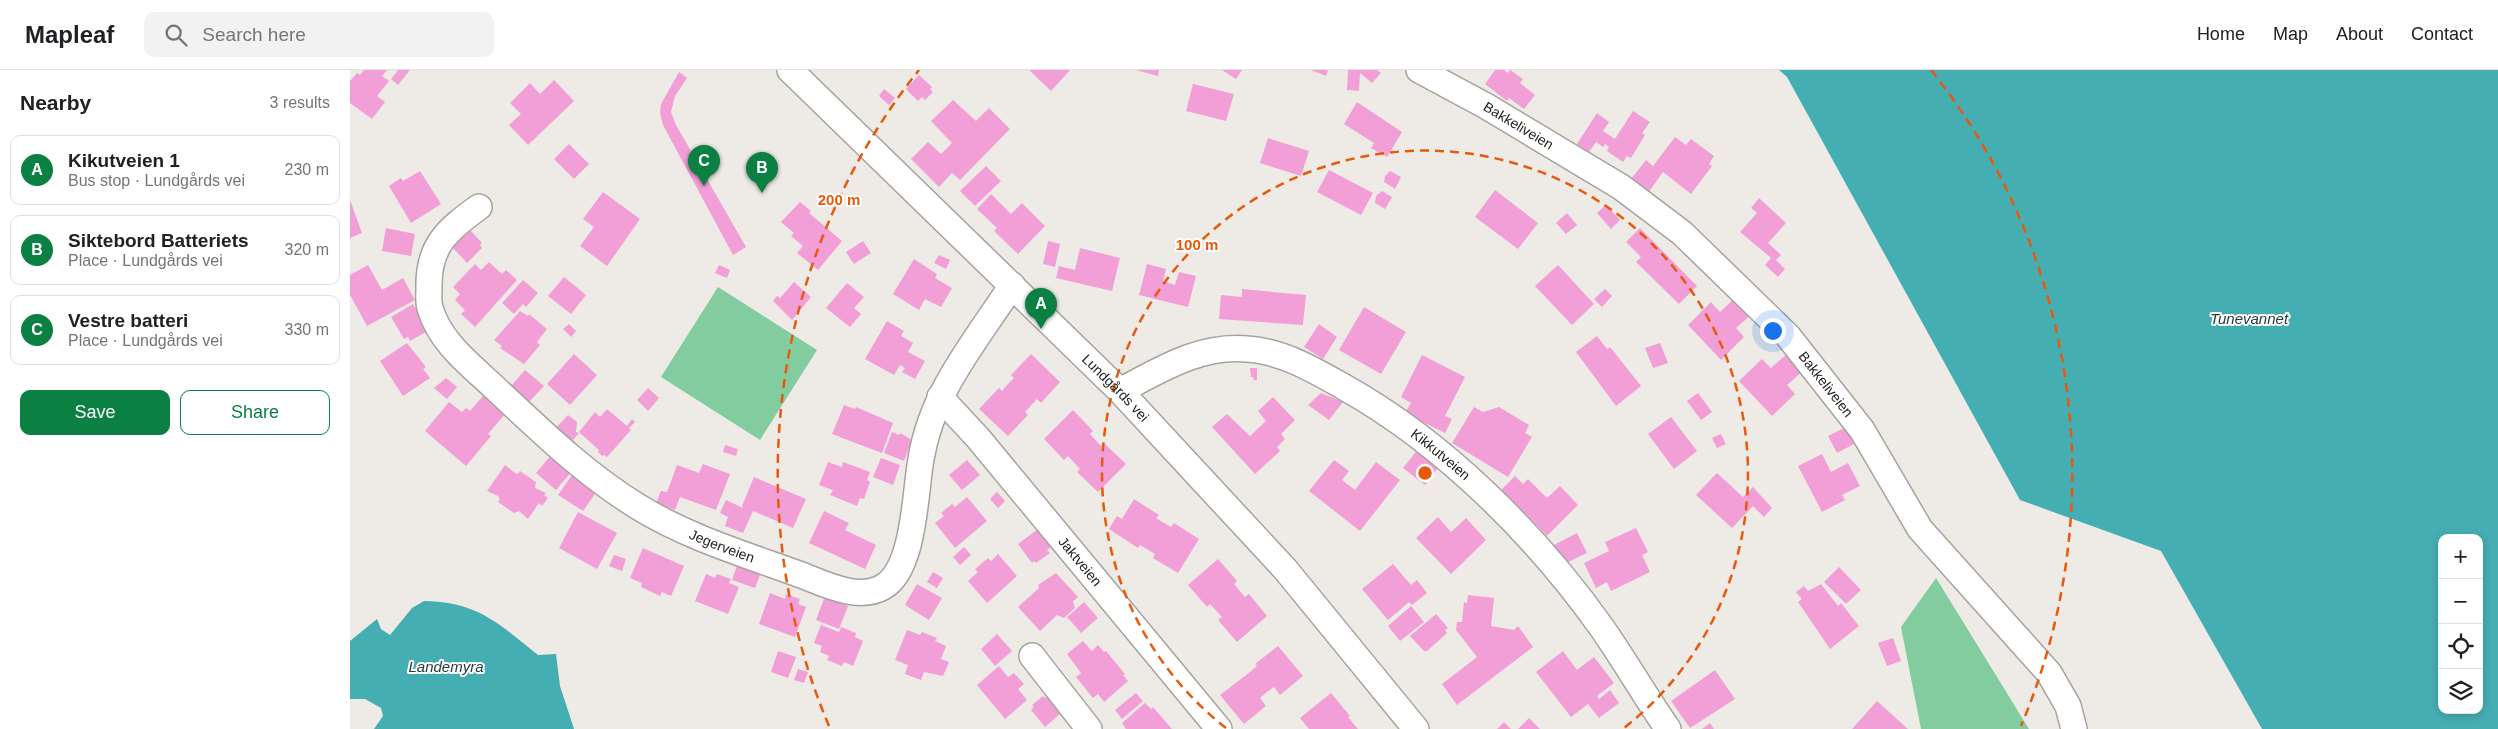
<!DOCTYPE html>
<meta charset="utf-8">
<style>
body{margin:0;font-family:Helvetica,sans-serif;background:#f2f2f2;color:#202124}
.controls{position:absolute;right:15px;bottom:15px;display:grid;overflow:hidden;border-radius:10px;box-shadow:0 2px 8px #0003}
.controls button{width:45px;height:45px;display:grid;place-items:center;padding:0;border:0;border-bottom:1px solid #e0e0e0;background:#fff;color:#202124;font:25px sans-serif}
.you{position:absolute;left:1422px;top:260px;width:18px;height:18px;margin:-12px;border:4px solid #fff;border-radius:50%;background:#1a73e8;box-shadow:0 0 0 8px #1a73e833}
.badge{display:grid;place-items:center;width:32px;height:32px;border-radius:50%;background:#0b8043;color:#fff;font-size:16px;font-weight:700}
.pin{position:absolute;translate:-50% -41px;filter:drop-shadow(0 1px 2px #0008)}
.pin::after{content:'';position:absolute;top:26px;width:18px;height:15px;background:inherit;clip-path:polygon(0 0,100% 0,50% 100%)}
.list{margin:0;padding:0;list-style:none}
h2{display:flex;justify-content:space-between;align-items:center;height:65px;margin:0;padding:0 20px;font-size:21px}
h2 small{font-size:16px;font-weight:400;color:#757577}
.list li{display:grid;grid-template-columns:32px 1fr auto;gap:15px;align-items:center;box-sizing:border-box;height:70px;margin:0 10px 10px;padding:0 10px;border:1px solid #e0e0e0;border-radius:10px}
.list b{display:block;font-size:19px;white-space:nowrap}
.list p{margin:0;font-size:16px;white-space:nowrap;color:#757577}
.list em{font-size:16px;font-style:normal;color:#757577}
.actions{display:flex;gap:10px;padding:15px 20px}
.actions a{flex:1;padding:11px 0;border:1px solid #0b8043;border-radius:10px;text-align:center;font-size:18px;color:#0b8043}
.actions .main{background:#0b8043;color:#fff}
.icon{flex:none;width:28px;height:28px;fill:none;stroke:currentColor;stroke-width:2;stroke-linecap:round;stroke-linejoin:round}
.map{position:relative;flex:none;width:2148px;height:659px;overflow:hidden}
header{display:flex;align-items:center;gap:30px;box-sizing:border-box;height:70px;padding:0 25px;background:#fff;border-bottom:1px solid #e0e0e0}
header strong{font-size:24px}
nav{display:flex;gap:28px;margin-inline-start:auto;font-size:18px}
.search{width:350px;height:45px;background:#f2f2f2;display:flex;align-items:center;gap:12px;box-sizing:border-box;padding:0 18px;border-radius:10px;color:#757577;font-size:19px}
main{display:flex}
aside{flex:1;background:#fff}
.map>svg:first-child{display:block}
.green{fill:#83cc9f}
.water{fill:#45aeb3;fill-rule:evenodd}
.building{fill:#f19fd6}
.lines{fill:none;stroke-linecap:round;stroke-linejoin:round}
.minor-casing{stroke:#a6a39f;stroke-width:28}
.minor{stroke:#fff;stroke-width:25}
.ring{fill:none;stroke:#e8590c;stroke-width:2.5;stroke-dasharray:9 6}
.labels{text-anchor:middle;stroke-width:4;stroke-linejoin:round;paint-order:stroke}
.street-label{font-size:14px;fill:#222120;stroke:#fff}
.water-label{font-size:15px;font-style:italic;fill:#243c3d;stroke:#fff}
.centre{fill:#e8590c;stroke:#fff;stroke-width:2.5}
.ring-label{font-size:15px;text-anchor:middle;font-weight:bold;fill:#e8590c;stroke:#fff;stroke-width:4;stroke-linejoin:round;paint-order:stroke}
</style>
<header>
<strong>Mapleaf</strong>
<div class="search"><svg class="icon" aria-label="search" viewBox="0 0 24 24"><circle cx="10" cy="10" r="6"/><path d="M15 15l6 6"/></svg>Search here</div>
<nav><a>Home</a><a>Map</a><a>About</a><a>Contact</a></nav>
</header>
<main>
<aside>
<h2>Nearby<small>3 results</small></h2>
<ul class="list">
<li><span class="badge">A</span><div><b>Kikutveien 1</b><p>Bus stop · Lundgårds vei</p></div><em>230 m</em></li>
<li><span class="badge">B</span><div><b>Siktebord Batteriets</b><p>Place · Lundgårds vei</p></div><em>320 m</em></li>
<li><span class="badge">C</span><div><b>Vestre batteri</b><p>Place · Lundgårds vei</p></div><em>330 m</em></li>
</ul>
<div class="actions"><a class="main">Save</a><a>Share</a></div>
</aside>
<div class="map">
<svg width="2148" height="659" viewBox="0 0 2148 659">
<rect width="100%" height="100%" fill="#eeebe6"/>
<g class="green">
<path d="M368,217L467,280L410,370L311,307Z"/>
<path d="M1586,508L1679,659H1571L1551,557Z"/>
</g>
<g class="water">
<path d="M1429,0H2148V659H1912L1811,481L1670,430L1437,7ZM2092,468H2129V640H2092Z"/>
<path d="M74,531C128,532 148,553 188,585L206,584L210,616L224,659H24L33,646L31,638L15,629H0V571L27,549L31,559L40,565L62,538Z"/>
</g>
<g class="building">
<path d="M14,0H37L32,6L39,11L27,26L35,32L22,49L0,33V11L7,3L10,5Z"/>
<path d="M48,0H60L48,15L41,9Z"/>
<path d="M679,0H720L701,21Z"/>
<path d="M786,0H809L808,6Z"/>
<path d="M872,0H892L886,9Z"/>
<path d="M961,0H978L976,6Z"/>
<path d="M998,0H1027L1031,3L1022,13L1010,3L1009,21L997,20Z"/>
<path d="M1145,0H1154L1158,3L1160,0L1173,9L1170,13L1185,25L1174,39L1159,28L1157,31L1135,14Z"/>
<path d="M329,2L337,8L325,26L321,42L326,55L396,177L383,185L313,55L310,43L311,34Z"/>
<path d="M569,5L582,17L580,19L583,22L575,30L572,27L568,31L556,19Z"/>
<path d="M204,10L224,31L178,75L159,55L171,44L160,33L180,13L190,24Z"/>
<path d="M843,14L884,24L876,51L836,41Z"/>
<path d="M534,19L545,28L539,35L529,26Z"/>
<path d="M603,30L626,51L639,38L660,59L610,110L602,103L589,117L561,89L578,72L591,84L602,73L581,51Z"/>
<path d="M1007,32L1052,62L1037,87L1021,78L1024,73L994,54Z"/>
<path d="M1283,41L1300,52L1292,63L1295,65L1281,88L1277,86L1273,92L1257,81L1259,77L1255,74L1253,77L1246,72L1239,82L1227,74L1247,43L1259,52L1253,61L1265,69Z"/>
<path d="M1325,67L1336,75L1341,69L1364,86L1359,94L1362,96L1341,124L1313,102L1298,123L1281,109L1296,90L1303,96Z"/>
<path d="M918,68L959,81L951,106L910,93Z"/>
<path d="M219,74L239,94L224,109L204,89Z"/>
<path d="M636,96L651,111L625,136L610,121Z"/>
<path d="M979,100L1023,123L1011,145L967,122Z"/>
<path d="M70,101L91,134L61,153L39,116L51,108L53,111Z"/>
<path d="M1040,101L1051,107L1045,119L1034,112L1035,106Z"/>
<path d="M1145,120L1188,153L1168,179L1125,147Z"/>
<path d="M1032,121L1042,127L1035,139L1025,133L1026,126Z"/>
<path d="M253,122L290,149L257,196L230,176L244,157L233,149Z"/>
<path d="M641,124L661,144L672,133L695,156L668,184L644,161L647,158L627,139Z"/>
<path d="M1409,128L1436,153L1418,173L1431,185L1426,190L1435,199L1428,207L1415,195L1421,188L1390,162L1407,143L1401,138Z"/>
<path d="M0,130L12,163L0,168Z"/>
<path d="M450,132L461,141L459,143L492,171L468,200L447,183L453,176L441,166L444,163L431,152Z"/>
<path d="M1256,135L1270,150L1261,159L1247,143Z"/>
<path d="M1217,143L1227,155L1216,164L1206,153Z"/>
<path d="M36,158L65,164L61,186L32,181Z"/>
<path d="M1290,158L1347,216L1329,234L1286,192L1291,187L1276,172Z"/>
<path d="M116,161L118,163L121,161L132,173L130,175L132,178L117,193L101,176Z"/>
<path d="M513,171L521,183L504,194L496,182Z"/>
<path d="M698,171L710,174L705,197L693,194Z"/>
<path d="M730,178L770,188L762,221L706,208L709,196L725,200Z"/>
<path d="M589,185L600,190L596,199L584,193Z"/>
<path d="M564,189L587,204L585,208L602,218L591,237L575,229L569,240L543,224Z"/>
<path d="M139,192L152,204L156,200L167,210L125,257L111,244L115,240L105,230L110,224L103,217L125,194L131,200Z"/>
<path d="M797,194L816,199L813,211L825,215L829,202L846,206L838,237L789,225Z"/>
<path d="M18,195L32,220L53,208L65,230L17,256L0,225V205Z"/>
<path d="M369,195L380,200L377,208L365,203Z"/>
<path d="M1208,195L1244,234L1222,255L1185,216Z"/>
<path d="M214,207L236,225L221,244L198,226Z"/>
<path d="M173,210L188,223L176,237L173,234L164,244L152,233Z"/>
<path d="M444,212L461,227L442,250L423,231L427,226L430,228Z"/>
<path d="M497,213L514,227L504,238L511,244L500,257L476,238Z"/>
<path d="M892,219L956,225L953,255L869,249L871,225L892,227Z"/>
<path d="M1255,219L1262,226L1252,237L1244,229Z"/>
<path d="M1386,227L1402,244L1386,258L1394,267L1371,290L1338,255L1361,232L1370,242Z"/>
<path d="M63,234L77,256L73,258L76,262L60,271L58,267L54,269L41,247Z"/>
<path d="M1014,237L1056,262L1031,304L989,280Z"/>
<path d="M170,241L178,246L179,244L197,259L187,272L190,275L174,294L150,278L152,276L144,270Z"/>
<path d="M537,251L554,261L551,266L563,273L558,282L575,291L565,309L552,302L555,298L550,295L544,305L515,289Z"/>
<path d="M219,254L226,261L221,267L213,259Z"/>
<path d="M969,254L987,267L973,289L954,277Z"/>
<path d="M1247,266L1257,279L1260,277L1291,316L1266,336L1226,282Z"/>
<path d="M57,273L76,297L73,299L80,308L53,326L30,291Z"/>
<path d="M1310,273L1318,293L1303,298L1295,278Z"/>
<path d="M1438,283L1454,300L1437,315L1445,324L1422,346L1389,311L1412,289L1421,298Z"/>
<path d="M224,284L247,305L220,335L197,314Z"/>
<path d="M681,284L710,312L691,333L687,329L675,342L678,345L658,366L629,339L649,318L652,321L658,314L664,308L661,305Z"/>
<path d="M1072,285L1115,307L1095,346L1102,349L1095,363L1055,343L1061,333L1051,327Z"/>
<path d="M900,298H907V310H904L903,307H901Z"/>
<path d="M175,300L194,316L179,332L161,316Z"/>
<path d="M96,308L107,317L97,329L84,318Z"/>
<path d="M298,318L309,328L298,341L287,330Z"/>
<path d="M971,323L993,332L979,350L958,335Z"/>
<path d="M1348,323L1362,342L1351,350L1337,331Z"/>
<path d="M134,325L155,344L138,364L141,366L116,396L75,361L99,332L112,342L116,338L120,341Z"/>
<path d="M923,327L945,350L931,364L935,369L927,377L930,381L905,404L862,357L877,344L900,366L916,351L908,341Z"/>
<path d="M494,335L505,339L506,337L543,353L532,383L482,364Z"/>
<path d="M1124,337L1133,342L1149,337L1179,355L1175,363L1182,367L1158,407L1102,373Z"/>
<path d="M257,339L277,356L282,349L285,352L279,358L281,360L257,387L254,385L252,386L248,382L249,380L229,362L245,342L250,347Z"/>
<path d="M723,340L743,361L740,364L752,377L755,374L776,394L748,422L727,402L730,399L718,386L714,390L694,369Z"/>
<path d="M218,345L227,352L226,362L229,363L222,371L206,358Z"/>
<path d="M1321,347L1347,381L1324,399L1298,364Z"/>
<path d="M1496,357L1504,374L1487,383L1478,366Z"/>
<path d="M542,362L549,365L550,363L562,370L554,391L534,383Z"/>
<path d="M1371,364L1376,374L1367,378L1362,368Z"/>
<path d="M375,375L388,379L386,386L373,382Z"/>
<path d="M1069,378L1090,395L1075,415L1053,398Z"/>
<path d="M202,384L222,401L206,420L186,403Z"/>
<path d="M1472,384L1481,402L1498,393L1510,416L1492,425L1495,430L1472,442L1448,396Z"/>
<path d="M531,388L550,395L543,415L523,407Z"/>
<path d="M617,390L630,405L612,420L599,405Z"/>
<path d="M984,390L999,401L992,410L1005,420L1026,392L1050,410L1010,461L959,421Z"/>
<path d="M478,392L492,397L493,392L520,402L517,410L520,412L514,429L510,428L507,436L480,425L483,420L469,415Z"/>
<path d="M353,394L380,404L366,440L330,427L325,440L306,433L311,421L317,422L327,395L349,403Z"/>
<path d="M155,395L165,403L168,404L170,401L186,412L185,418L196,423L194,425L198,428L192,436L189,433L178,449L169,441L164,443L148,432L150,429L148,426L137,421Z"/>
<path d="M1367,403L1393,427L1403,417L1422,438L1414,447L1403,436L1382,458L1346,425Z"/>
<path d="M222,405L247,421L233,441L208,425Z"/>
<path d="M1165,406L1173,414L1178,409L1197,428L1210,416L1228,435L1197,466L1163,431L1161,434L1149,422Z"/>
<path d="M404,407L456,429L443,458L403,441L393,463L375,456L378,447L370,443L376,430L393,438L392,436Z"/>
<path d="M647,422L655,431L648,438L640,429Z"/>
<path d="M617,427L637,451L605,478L585,453L594,446L591,443L602,434L605,437Z"/>
<path d="M784,429L809,445L806,448L814,453L821,457L824,453L849,469L828,503L803,488L805,484L790,475L788,478L759,459L767,446L772,449Z"/>
<path d="M474,441L499,453L495,460L526,475L515,499L459,473Z"/>
<path d="M228,442L267,463L247,499L209,478Z"/>
<path d="M1088,447L1101,462L1116,448L1136,470L1101,504L1066,468Z"/>
<path d="M1286,458L1298,482L1292,485L1300,502L1261,521L1257,512L1246,518L1234,493L1259,481L1255,472Z"/>
<path d="M688,459L702,476L697,480L700,483L686,493L684,491L682,493L668,474Z"/>
<path d="M1227,463L1237,483L1214,494L1204,475Z"/>
<path d="M614,477L621,485L610,495L603,487Z"/>
<path d="M293,478L334,496L321,526L312,522L310,526L291,517L292,513L280,508Z"/>
<path d="M648,484L667,506L637,533L618,511L628,502L625,499L638,488L641,491Z"/>
<path d="M264,485L276,489L272,501L259,496Z"/>
<path d="M868,489L887,511L884,514L895,527L899,524L917,546L887,572L868,550L872,547L860,534L857,537L838,515Z"/>
<path d="M388,493L411,502L405,518L382,510Z"/>
<path d="M1043,494L1061,515L1067,510L1077,523L1062,535L1059,532L1038,550L1012,519Z"/>
<path d="M1489,497L1511,520L1496,534L1474,512Z"/>
<path d="M583,502L593,508L587,518L577,512Z"/>
<path d="M706,503L728,527L723,531L725,538L714,548L707,545L690,561L668,537L689,518L688,515Z"/>
<path d="M356,504L365,508L367,504L381,509L379,513L389,517L378,544L345,531Z"/>
<path d="M567,514L592,528L579,550L555,535Z"/>
<path d="M1471,514L1488,536L1491,533L1509,556L1480,579L1448,532L1452,529L1446,522L1454,516L1458,521Z"/>
<path d="M420,523L435,529L436,524L450,529L448,534L456,537L445,567L409,554Z"/>
<path d="M1118,525L1144,528L1141,556L1164,560L1168,556L1183,577L1107,635L1092,614L1127,587L1106,560L1107,552H1112L1114,532L1117,533Z"/>
<path d="M475,526L498,536L489,559L466,550Z"/>
<path d="M734,532L748,548L731,563L717,547Z"/>
<path d="M1061,536L1074,552L1050,571L1038,556Z"/>
<path d="M1086,544L1098,558L1095,560L1097,563L1077,581H1074L1060,566Z"/>
<path d="M471,555L489,562L491,557L506,563L505,567L513,571L503,596L494,592L492,596L477,590L479,586L470,582L472,576L464,573Z"/>
<path d="M557,560L570,565L572,562L587,568L585,571L596,576L591,589L599,592L593,606L574,602L571,610L555,604L558,595L545,590Z"/>
<path d="M647,564L662,581L645,596L631,579Z"/>
<path d="M1543,568L1551,591L1537,596L1528,573Z"/>
<path d="M733,571L742,581L748,575L754,582L756,581L775,604L773,605L778,611L754,632L748,624L743,628L726,607L731,603L717,584Z"/>
<path d="M928,576L953,606L930,625L924,617L917,622L910,628L916,636L894,654L870,625L900,602L907,596L905,594Z"/>
<path d="M428,581L446,587L438,608L421,602Z"/>
<path d="M1213,581L1227,600L1244,587L1264,613L1247,626L1249,629L1260,620L1269,633L1249,648L1238,634L1221,647L1186,602Z"/>
<path d="M649,596L658,607L664,603L674,614L668,619L677,630L655,649L627,615Z"/>
<path d="M448,599L458,602L454,613L444,610Z"/>
<path d="M1365,600L1385,629L1340,658L1321,631Z"/>
<path d="M786,623L793,631L772,649L765,640Z"/>
<path d="M981,623L1000,646L998,647L1008,659H959L950,648Z"/>
<path d="M693,626L695,628L697,626L711,643L695,657L681,640L684,637L682,635Z"/>
<path d="M1527,631L1558,659H1502Z"/>
<path d="M795,633L801,639L803,637L822,659H776L772,653Z"/>
<path d="M1179,648L1190,659H1168Z"/>
<path d="M1154,652L1161,659H1147Z"/>
<path d="M1360,653L1364,659H1352Z"/>
</g>
<g class="lines">
<defs>
<g id="minor">
<path id="s1" d="M440,0L770,321L935,499L1066,659"/>
<path id="s2" d="M1069,0L1136,36L1271,117L1332,163L1438,266L1512,360L1570,459L1699,603L1718,636L1724,659"/>
<path id="s3" d="M129,137C97,160 78,176 79,218C79,225 78,232 80,238C90,273 122,296 147,320C191,361 235,404 287,436C335,466 393,484 446,503C471,512 507,532 533,517C565,499 565,421 571,389C582,321 626,271 662,215"/>
<path id="s4" d="M770,321C810,300 849,275 897,279C932,281 964,300 994,317C1094,373 1186,465 1252,558C1275,591 1295,626 1318,659"/>
<path id="s5" d="M590,327L628,368L869,659"/>
<path d="M682,586L739,659"/>
</g>
</defs>
<use href="#minor" class="minor-casing"/>
<use href="#minor" class="minor"/>
</g>
<g class="ring">
<path d="M876 658A323 323 0 1 1 1274 658"/>
<path d="M479 656A647 647 0 0 1 569 0M1581 0A647 647 0 0 1 1671 656"/>
</g>
<g class="labels">
<g class="street-label">
<text dy="5" stroke="none"><textPath href="#s2" startOffset="114">Bakkeliveien</textPath></text>
<text dy="5" stroke="none"><textPath href="#s2" startOffset="519">Bakkeliveien</textPath></text>
<text dy="5" stroke="none"><textPath href="#s1" startOffset="455">Lundgårds vei</textPath></text>
<text dy="5" stroke="none"><textPath href="#s4" startOffset="359">Kikkutveien</textPath></text>
<text dy="5" stroke="none"><textPath href="#s3" startOffset="504">Jegerveien</textPath></text>
<text dy="5" stroke="none"><textPath href="#s5" startOffset="216">Jaktveien</textPath></text>
</g>
<g class="water-label">
<text x="1899" y="254">Tunevannet</text>
<text x="96" y="602">Landemyra</text>
</g>
</g>
<circle cx="1075" cy="403" r="8" class="centre"/>
<g class="ring-label">
<text x="489" y="135">200 m</text>
<text x="847" y="180">100 m</text>
</g>
</svg>
<div class="controls">
<button>+</button>
<button>−</button>
<button><svg class="icon" aria-label="locate" viewBox="0 0 24 24"><circle cx="12" cy="12" r="6"/><path d="M12 2v4M12 18v4M2 12h4M18 12h4"/></svg></button>
<button><svg class="icon" aria-label="layers" viewBox="0 0 24 24"><path d="M12 4l9 5-9 5-9-5zM3 14l9 5 9-5"/></svg></button>
</div>
<div class="you"></div>
<div class="pin badge" style="left:691px;top:259px">A</div>
<div class="pin badge" style="left:412px;top:123px">B</div>
<div class="pin badge" style="left:354px;top:116px">C</div>
</div>
</main>
